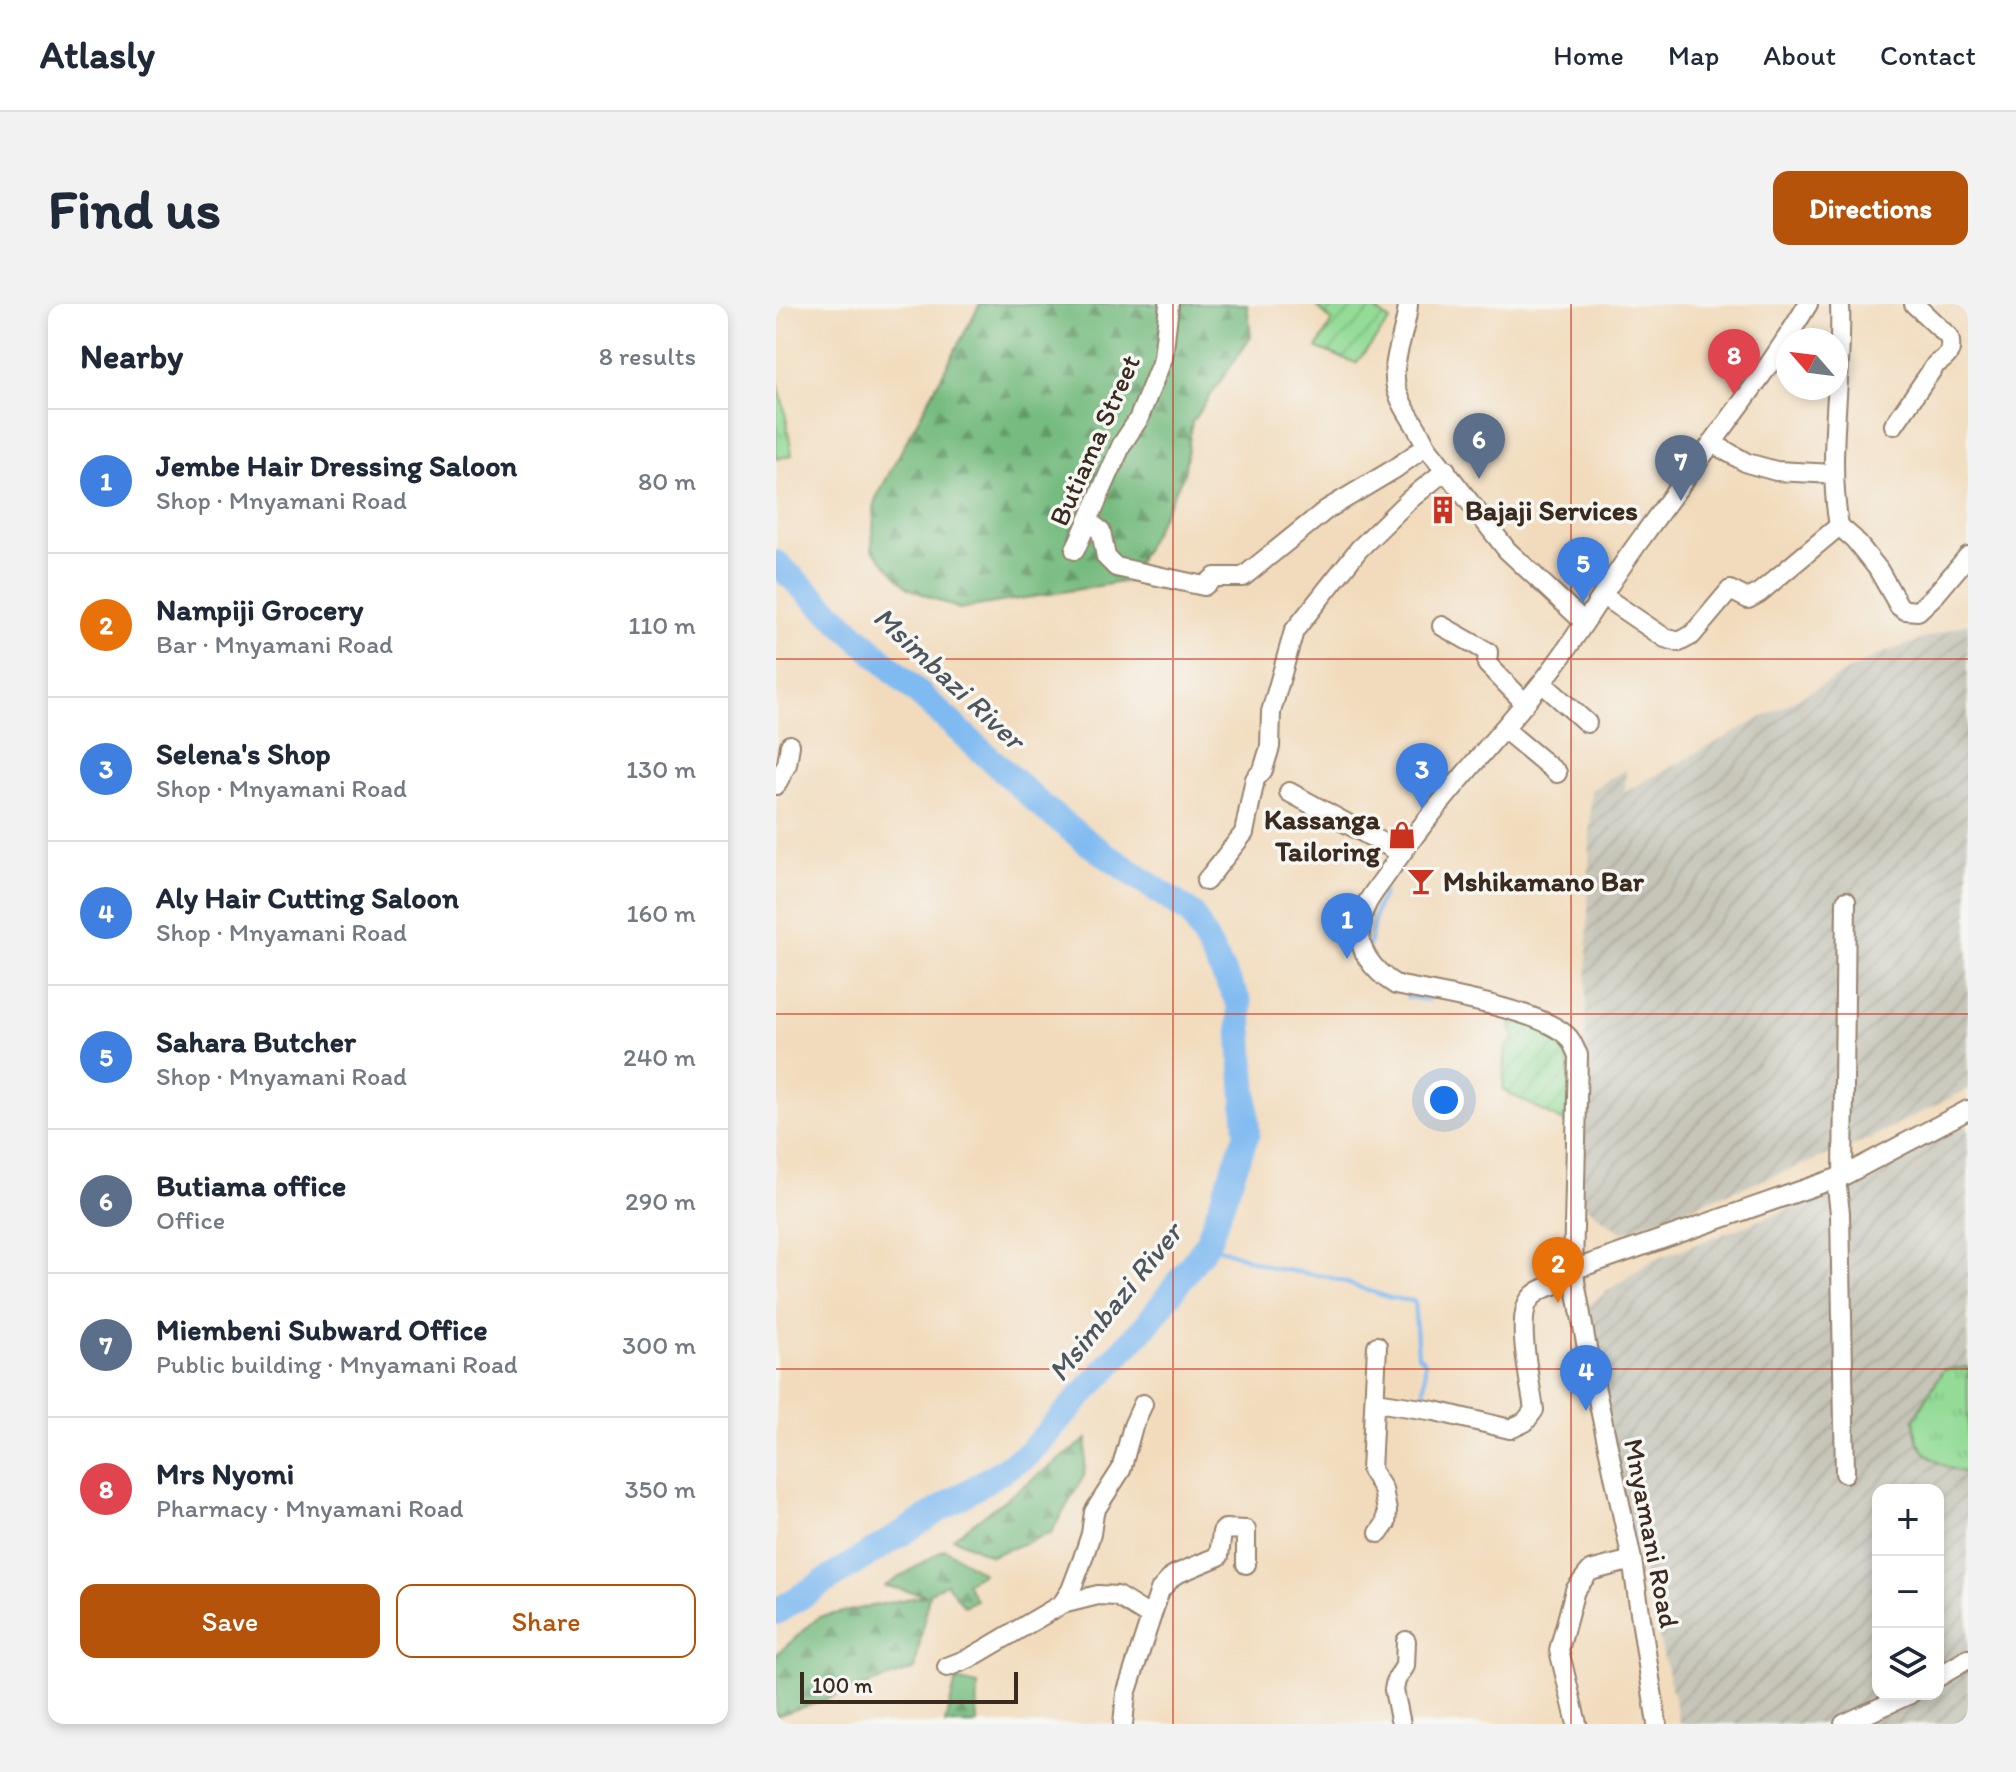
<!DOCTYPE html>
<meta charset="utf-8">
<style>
body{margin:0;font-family:Itim,sans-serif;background:#f2f2f3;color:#1f2937}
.controls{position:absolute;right:24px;bottom:24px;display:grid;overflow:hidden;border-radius:16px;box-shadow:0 4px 12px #0003}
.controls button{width:72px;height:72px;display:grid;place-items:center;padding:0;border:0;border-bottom:2px solid #e0e1e3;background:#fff;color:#1f2937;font:40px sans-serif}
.compass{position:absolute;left:1000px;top:24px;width:72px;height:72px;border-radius:50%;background:#fff;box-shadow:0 4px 12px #0003;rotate:298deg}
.scale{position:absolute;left:24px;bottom:20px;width:218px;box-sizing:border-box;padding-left:8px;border:4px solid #3b2a1e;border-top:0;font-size:22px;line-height:28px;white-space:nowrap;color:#3b2a1e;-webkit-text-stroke:6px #f6f6f2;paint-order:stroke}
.you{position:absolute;left:668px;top:796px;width:28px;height:28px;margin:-20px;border:6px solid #fff;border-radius:50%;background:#1a73e8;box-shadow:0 0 0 12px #1a73e833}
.badge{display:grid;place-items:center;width:52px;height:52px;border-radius:50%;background:#b45309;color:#fff;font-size:26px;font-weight:700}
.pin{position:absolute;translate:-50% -66px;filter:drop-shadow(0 2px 4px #0008)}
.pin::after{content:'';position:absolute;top:42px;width:28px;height:24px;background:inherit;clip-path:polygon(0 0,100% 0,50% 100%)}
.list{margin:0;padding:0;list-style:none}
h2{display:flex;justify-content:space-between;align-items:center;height:104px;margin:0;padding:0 32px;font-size:34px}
h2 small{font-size:26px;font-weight:400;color:#747a83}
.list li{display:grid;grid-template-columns:52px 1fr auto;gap:24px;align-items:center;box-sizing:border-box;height:144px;padding:0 32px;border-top:2px solid #e0e1e3}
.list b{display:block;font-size:30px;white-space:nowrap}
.list p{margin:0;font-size:26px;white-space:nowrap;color:#747a83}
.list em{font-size:26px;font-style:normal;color:#747a83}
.actions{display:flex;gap:16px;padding:24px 32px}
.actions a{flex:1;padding:18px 0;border:2px solid #b45309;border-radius:16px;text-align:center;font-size:28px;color:#b45309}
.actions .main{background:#b45309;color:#fff}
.icon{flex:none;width:44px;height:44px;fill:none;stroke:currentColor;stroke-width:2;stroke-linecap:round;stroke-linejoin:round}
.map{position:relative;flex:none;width:1192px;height:1420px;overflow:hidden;border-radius:16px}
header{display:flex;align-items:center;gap:48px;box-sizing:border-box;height:112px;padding:0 40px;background:#fff;border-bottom:2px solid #e0e1e3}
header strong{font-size:38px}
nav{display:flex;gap:44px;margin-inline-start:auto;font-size:28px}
.intro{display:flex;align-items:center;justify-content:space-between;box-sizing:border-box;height:192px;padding:0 48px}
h1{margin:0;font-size:56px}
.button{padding:20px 36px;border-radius:16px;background:#b45309;color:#fff;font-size:28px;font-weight:700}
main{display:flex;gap:48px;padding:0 48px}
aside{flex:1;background:#fff;border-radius:16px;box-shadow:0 4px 12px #0003}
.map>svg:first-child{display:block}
.industrial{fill:url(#industrial-furrows);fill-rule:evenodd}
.grass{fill:url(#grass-tufts);stroke:#67825a;stroke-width:2}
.forest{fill:url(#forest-firs);stroke:#58724e;stroke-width:2}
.garden{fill:url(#garden-furrows);stroke:#67825a;stroke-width:2}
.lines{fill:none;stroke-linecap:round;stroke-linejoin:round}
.stream{stroke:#7fbaf1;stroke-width:4}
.river{stroke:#7fbaf1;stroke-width:26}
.minor-casing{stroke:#96826d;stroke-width:22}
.minor{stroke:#fff;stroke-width:18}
.grid{fill:none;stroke:#c8321e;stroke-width:2;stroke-opacity:0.55}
.labels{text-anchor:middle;stroke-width:7;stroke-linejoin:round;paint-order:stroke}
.street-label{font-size:28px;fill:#3b2a1e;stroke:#f6f6f2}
.poi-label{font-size:28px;font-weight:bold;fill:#3b2a1e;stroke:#f6f6f2;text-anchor:start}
.water-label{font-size:30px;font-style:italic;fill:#4f555d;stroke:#f6f6f2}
</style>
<header>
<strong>Atlasly</strong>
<nav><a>Home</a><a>Map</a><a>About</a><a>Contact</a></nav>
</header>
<div class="intro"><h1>Find us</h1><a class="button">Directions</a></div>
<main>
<aside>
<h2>Nearby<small>8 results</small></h2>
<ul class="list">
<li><span class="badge" style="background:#3f7fe0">1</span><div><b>Jembe Hair Dressing Saloon</b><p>Shop · Mnyamani Road</p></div><em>80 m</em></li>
<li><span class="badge" style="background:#e8710a">2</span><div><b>Nampiji Grocery</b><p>Bar · Mnyamani Road</p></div><em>110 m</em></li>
<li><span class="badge" style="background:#3f7fe0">3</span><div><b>Selena's Shop</b><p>Shop · Mnyamani Road</p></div><em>130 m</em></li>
<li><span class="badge" style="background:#3f7fe0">4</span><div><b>Aly Hair Cutting Saloon</b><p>Shop · Mnyamani Road</p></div><em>160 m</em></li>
<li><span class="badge" style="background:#3f7fe0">5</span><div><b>Sahara Butcher</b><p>Shop · Mnyamani Road</p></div><em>240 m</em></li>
<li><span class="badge" style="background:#5c6f8a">6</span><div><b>Butiama office</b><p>Office</p></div><em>290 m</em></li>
<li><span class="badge" style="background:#5c6f8a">7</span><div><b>Miembeni Subward Office</b><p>Public building · Mnyamani Road</p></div><em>300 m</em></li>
<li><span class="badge" style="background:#e0444e">8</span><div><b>Mrs Nyomi</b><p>Pharmacy · Mnyamani Road</p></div><em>350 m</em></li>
</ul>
<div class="actions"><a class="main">Save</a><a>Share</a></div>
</aside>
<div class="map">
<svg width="1192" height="1420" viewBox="0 0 1192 1420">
<defs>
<pattern id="industrial-furrows" width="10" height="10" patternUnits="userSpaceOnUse" patternTransform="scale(2)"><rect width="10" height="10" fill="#c6c5b8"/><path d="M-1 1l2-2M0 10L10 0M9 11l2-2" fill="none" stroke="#aba99e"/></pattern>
<pattern id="grass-tufts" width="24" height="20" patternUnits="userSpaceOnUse" patternTransform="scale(2)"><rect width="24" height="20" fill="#93db96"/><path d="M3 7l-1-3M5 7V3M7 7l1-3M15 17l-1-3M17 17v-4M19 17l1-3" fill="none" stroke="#80bc81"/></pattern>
<pattern id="forest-firs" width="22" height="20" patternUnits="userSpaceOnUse" patternTransform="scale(2)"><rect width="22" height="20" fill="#76bb7f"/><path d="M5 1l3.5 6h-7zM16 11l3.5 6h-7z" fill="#629867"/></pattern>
<pattern id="garden-furrows" width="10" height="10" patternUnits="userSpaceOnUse" patternTransform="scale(2)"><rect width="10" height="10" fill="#93db96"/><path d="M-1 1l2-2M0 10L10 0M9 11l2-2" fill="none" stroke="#80bc81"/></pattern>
</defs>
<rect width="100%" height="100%" fill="#f6f6f2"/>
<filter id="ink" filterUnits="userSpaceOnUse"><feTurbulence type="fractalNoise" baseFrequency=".0125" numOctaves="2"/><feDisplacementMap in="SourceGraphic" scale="16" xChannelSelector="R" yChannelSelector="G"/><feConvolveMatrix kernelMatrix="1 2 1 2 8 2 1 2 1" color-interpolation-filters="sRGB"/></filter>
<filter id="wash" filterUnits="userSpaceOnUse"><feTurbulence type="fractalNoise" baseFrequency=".006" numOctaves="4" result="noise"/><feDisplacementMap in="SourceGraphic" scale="32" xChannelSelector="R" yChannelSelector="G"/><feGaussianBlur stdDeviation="1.8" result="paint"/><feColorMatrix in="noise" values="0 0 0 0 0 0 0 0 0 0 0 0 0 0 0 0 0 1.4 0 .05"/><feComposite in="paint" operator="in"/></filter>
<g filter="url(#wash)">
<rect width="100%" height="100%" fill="#f2dbbc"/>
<g class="industrial">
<path d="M1192,319V785L1086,838L846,929L805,898L815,486L850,465L849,488L1100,352Z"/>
<path d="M1192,821V1420H904L824,1091L812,1001L875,957L1059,888L1131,846ZM1102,1186H1162V1390H1102Z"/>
</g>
<g class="grass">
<path d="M0,73L9,107L16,151L0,155Z"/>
<path d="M1192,1063V1169C1175,1167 1152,1156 1143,1140C1139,1133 1139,1123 1138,1115L1167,1066Z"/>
</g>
<g class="forest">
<path d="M204,0H471L475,33L416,118L408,170L352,277L183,305L132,284L96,245L99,196Z"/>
<path d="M311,1135L308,1172L275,1229L215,1252L177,1234Z"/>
<path d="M169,1245L207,1269L190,1279L200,1296L188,1302L170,1279L153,1290L139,1365L0,1412V1351L43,1313L150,1291L109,1282Z"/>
<path d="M180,1376L202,1381L201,1420H169Z"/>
</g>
<g class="garden">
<path d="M543,0H592L614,17L580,59L541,44L556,17L541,3Z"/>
<path d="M742,715L785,735C797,763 795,790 791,820L727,786L730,743L739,734L734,721Z"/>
</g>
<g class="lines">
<g class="stream">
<path d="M1068,113L1073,80L1072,58"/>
<path d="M593,642L601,603L608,589"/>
<path d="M631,693L652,696"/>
<path d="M431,940L496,964L553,973L614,994L638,997L642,1051L649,1058L648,1100"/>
</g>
<path class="river" d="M0,259L268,504L311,538L416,610L463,699L471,829L431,940L372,1019L251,1151L0,1308"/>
</g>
</g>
<g filter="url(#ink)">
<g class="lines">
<defs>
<g id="minor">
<path d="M632,0C631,29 610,63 623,92C630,110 643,124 650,142L731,246L808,318"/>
<path d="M1118,121L1160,60C1172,53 1177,47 1173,33L1138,0"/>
<path d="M936,139L971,159L1000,167L1058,170"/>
<path d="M312,217L325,227L330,253L340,263L428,282L439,273H467L550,206L620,164L650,142"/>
<path d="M1063,222C1050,148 1067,74 1064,0"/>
<path d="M1063,222L1078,235L1102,265L1123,302L1129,306L1142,307L1160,290L1192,252"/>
<path d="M299,246L346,140L362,116L387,54L393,0"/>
<path d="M827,292L889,334L903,338L916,331L954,286L972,295L983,289L1063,222"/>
<path d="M666,322L712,348L711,360L749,399"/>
<path d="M766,379L811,419"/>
<path d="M728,425L781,469"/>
<path d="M0,481L11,460L14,441"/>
<path d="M513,488L625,549"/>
<path d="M430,577L468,529L479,475L487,466L494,443L495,408L518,327L583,245L633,196L670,166"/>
<path d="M1067,872L1070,597"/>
<path d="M1060,875L1064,909L1069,1169"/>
<path d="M797,966L1067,872L1192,806"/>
<path d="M601,1042L595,1166L607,1185L611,1207L610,1219L603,1229"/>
<path d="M600,1098L659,1107L734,1125L749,1118L758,1106C755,1082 739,1014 754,995C764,982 784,980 799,975"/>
<path d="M286,1300L295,1286L306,1257L315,1230L318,1208L345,1166L357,1122L367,1100"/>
<path d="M171,1363L194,1354L286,1300L322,1291L341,1292L375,1313"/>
<path d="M1162,1373L1192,1355"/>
<path d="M347,1420L350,1390L384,1286L398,1271L443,1252L446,1228L449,1225L470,1226V1260"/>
<path d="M625,1420L618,1386L620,1376L629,1362L630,1337"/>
<path d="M801,1420L783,1346L799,1286L814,1267L856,1256"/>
<path d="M881,1420L856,1256L810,1039L797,966L802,751C799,746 797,739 793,734C769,706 659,689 620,681C597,667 579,645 585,617C588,598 601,585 611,570C656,503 713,444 764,381C802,334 831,280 867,232C922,155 983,82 1032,0"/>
<path d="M1068,1420L1134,1390"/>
</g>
</defs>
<use href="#minor" class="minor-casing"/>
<use href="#minor" class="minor"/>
</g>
</g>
<path class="grid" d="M397,0V1420M795,0V1420M0,355H1192M0,710H1192M0,1065H1192"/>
<defs>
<symbol id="building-bare" viewBox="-9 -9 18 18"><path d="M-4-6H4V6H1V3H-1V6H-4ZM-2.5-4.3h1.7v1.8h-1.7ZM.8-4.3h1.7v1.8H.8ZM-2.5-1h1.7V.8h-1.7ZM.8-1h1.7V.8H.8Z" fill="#c8321e" stroke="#f6f6f2" stroke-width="2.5" paint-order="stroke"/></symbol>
<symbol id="shop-bare" viewBox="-9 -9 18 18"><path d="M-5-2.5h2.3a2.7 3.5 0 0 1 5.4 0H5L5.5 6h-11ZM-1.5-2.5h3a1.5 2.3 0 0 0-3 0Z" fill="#c8321e" stroke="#f6f6f2" stroke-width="2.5" paint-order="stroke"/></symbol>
<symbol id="bar-bare" viewBox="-9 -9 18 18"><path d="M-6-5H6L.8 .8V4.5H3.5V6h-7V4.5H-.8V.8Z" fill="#c8321e" stroke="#f6f6f2" stroke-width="2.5" paint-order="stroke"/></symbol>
</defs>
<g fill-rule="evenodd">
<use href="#building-bare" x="647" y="186" width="40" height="40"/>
<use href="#shop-bare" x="606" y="511" width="40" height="40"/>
<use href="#bar-bare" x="625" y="557" width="40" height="40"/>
</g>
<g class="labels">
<g class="street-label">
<text transform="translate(318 136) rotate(-66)" y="10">Butiama Street</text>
<text transform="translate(876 1229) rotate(79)" y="10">Mnyamani Road</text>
</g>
<g class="poi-label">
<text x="689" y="216">Bajaji Services</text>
<text x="604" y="525" text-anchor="end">Kassanga<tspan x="604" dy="32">Tailoring</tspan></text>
<text x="667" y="587">Mshikamano Bar</text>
</g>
<g class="water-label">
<text transform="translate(173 374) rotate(43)" y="10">Msimbazi River</text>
<text transform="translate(339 998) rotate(-51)" y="10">Msimbazi River</text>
</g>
</g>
</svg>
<div class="controls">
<button>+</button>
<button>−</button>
<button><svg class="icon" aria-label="layers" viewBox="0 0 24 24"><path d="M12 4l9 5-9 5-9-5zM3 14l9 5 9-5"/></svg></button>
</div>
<svg class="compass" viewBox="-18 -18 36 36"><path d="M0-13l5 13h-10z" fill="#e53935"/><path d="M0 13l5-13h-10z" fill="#747a83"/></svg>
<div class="scale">100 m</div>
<div class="you"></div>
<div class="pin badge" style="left:571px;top:655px;background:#3f7fe0">1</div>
<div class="pin badge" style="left:782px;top:999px;background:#e8710a">2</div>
<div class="pin badge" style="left:646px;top:505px;background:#3f7fe0">3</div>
<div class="pin badge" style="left:810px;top:1107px;background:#3f7fe0">4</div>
<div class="pin badge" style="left:807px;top:299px;background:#3f7fe0">5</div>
<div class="pin badge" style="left:703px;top:175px;background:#5c6f8a">6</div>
<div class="pin badge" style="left:905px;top:197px;background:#5c6f8a">7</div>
<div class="pin badge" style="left:958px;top:91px;background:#e0444e">8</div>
</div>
</main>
